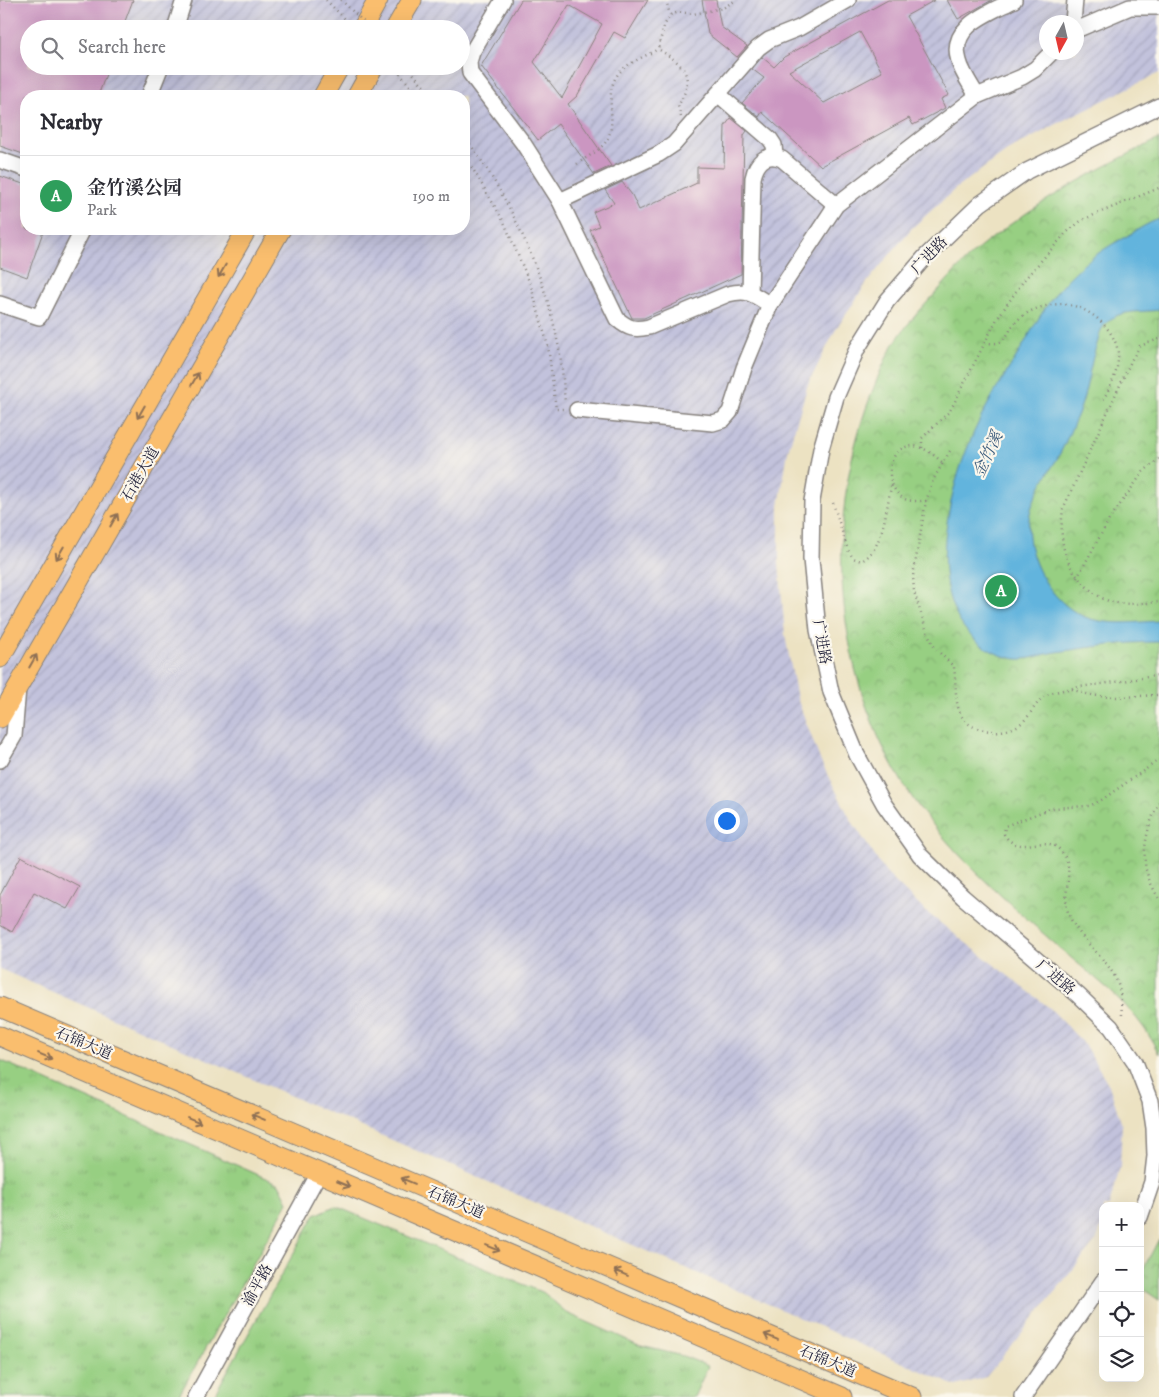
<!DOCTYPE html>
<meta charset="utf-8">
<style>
body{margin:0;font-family:"IM FELL DW Pica","Noto Serif SC",serif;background:#f7f7f7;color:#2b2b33}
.controls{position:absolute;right:15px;bottom:15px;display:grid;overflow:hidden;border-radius:10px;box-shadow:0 5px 20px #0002}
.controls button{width:45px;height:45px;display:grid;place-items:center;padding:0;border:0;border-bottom:1px solid #e1e1e2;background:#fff;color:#2b2b33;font:25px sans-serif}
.compass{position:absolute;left:1039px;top:15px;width:45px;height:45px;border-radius:50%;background:#fff;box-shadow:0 5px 20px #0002;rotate:188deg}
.you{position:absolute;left:726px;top:820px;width:18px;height:18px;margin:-12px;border:4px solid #fff;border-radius:50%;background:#1a73e8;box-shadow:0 0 0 8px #1a73e833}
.badge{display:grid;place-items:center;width:32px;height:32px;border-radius:50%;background:#d1495b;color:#fff;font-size:16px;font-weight:700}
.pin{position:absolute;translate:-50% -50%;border:2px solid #fff;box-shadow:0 1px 5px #0006}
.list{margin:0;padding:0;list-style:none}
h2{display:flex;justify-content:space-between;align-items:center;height:65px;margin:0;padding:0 20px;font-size:21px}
h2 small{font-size:16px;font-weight:400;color:#7c7c81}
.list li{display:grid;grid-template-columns:32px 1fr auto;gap:15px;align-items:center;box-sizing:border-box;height:80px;padding:0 20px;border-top:1px solid #e1e1e2}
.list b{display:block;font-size:19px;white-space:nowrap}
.list p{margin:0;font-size:16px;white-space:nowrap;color:#7c7c81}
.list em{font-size:16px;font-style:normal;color:#7c7c81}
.icon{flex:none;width:28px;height:28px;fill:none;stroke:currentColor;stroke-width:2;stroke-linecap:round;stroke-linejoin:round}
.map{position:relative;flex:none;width:1159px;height:1397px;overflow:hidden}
.search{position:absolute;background:#fff;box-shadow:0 5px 20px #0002;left:20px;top:20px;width:450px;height:55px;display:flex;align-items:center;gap:12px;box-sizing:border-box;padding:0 18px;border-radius:28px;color:#7c7c81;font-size:19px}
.panel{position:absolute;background:#fff;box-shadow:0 5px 20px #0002;left:20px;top:90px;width:450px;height:145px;border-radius:20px}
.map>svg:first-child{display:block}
.industrial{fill:url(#industrial-furrows);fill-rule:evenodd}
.grass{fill:url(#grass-tufts);stroke:#5c785e}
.park{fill:url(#park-crowns);stroke:#5c785e}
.water{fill:#62b4dd;stroke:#426b8c}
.building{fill:#cb96c1;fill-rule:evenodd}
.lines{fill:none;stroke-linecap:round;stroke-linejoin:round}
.minor-casing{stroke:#87827e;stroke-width:18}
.major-casing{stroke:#87827e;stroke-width:21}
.path{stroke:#87827e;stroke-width:2.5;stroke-dasharray:1 4;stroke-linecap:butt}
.minor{stroke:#fff;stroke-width:15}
.major{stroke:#fabe6e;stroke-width:19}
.path-bridge{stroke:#87827e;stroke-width:2.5;stroke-dasharray:1 4;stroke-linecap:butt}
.oneway{stroke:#8e7054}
.labels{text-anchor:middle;stroke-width:4.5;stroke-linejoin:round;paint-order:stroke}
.street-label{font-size:15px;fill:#22223b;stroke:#fbf7ec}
.water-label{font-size:16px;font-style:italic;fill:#3c5c7c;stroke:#fbf7ec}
</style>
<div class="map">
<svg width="1159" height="1397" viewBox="0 0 1159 1397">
<defs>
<pattern id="industrial-furrows" width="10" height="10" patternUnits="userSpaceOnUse" patternTransform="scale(1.25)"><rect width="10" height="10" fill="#c2c2dc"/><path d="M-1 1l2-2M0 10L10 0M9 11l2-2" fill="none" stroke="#a6a6be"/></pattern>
<pattern id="grass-tufts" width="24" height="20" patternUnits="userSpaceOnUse" patternTransform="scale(1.25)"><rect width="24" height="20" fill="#97cf82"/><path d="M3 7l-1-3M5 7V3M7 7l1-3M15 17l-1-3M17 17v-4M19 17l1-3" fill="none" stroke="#82b171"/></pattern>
<pattern id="park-crowns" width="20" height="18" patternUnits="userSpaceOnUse" patternTransform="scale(1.25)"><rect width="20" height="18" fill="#97cf82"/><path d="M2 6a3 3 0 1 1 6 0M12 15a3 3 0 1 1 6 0" fill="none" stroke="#82b171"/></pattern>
</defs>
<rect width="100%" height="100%" fill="#fbf7ec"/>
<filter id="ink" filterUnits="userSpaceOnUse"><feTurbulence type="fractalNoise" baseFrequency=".02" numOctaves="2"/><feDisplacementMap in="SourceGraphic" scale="10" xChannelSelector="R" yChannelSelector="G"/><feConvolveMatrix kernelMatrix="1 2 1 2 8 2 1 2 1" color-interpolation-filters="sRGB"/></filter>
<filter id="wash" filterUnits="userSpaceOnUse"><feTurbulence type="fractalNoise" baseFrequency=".0096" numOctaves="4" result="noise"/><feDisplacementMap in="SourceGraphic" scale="20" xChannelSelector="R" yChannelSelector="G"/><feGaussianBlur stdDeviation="1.12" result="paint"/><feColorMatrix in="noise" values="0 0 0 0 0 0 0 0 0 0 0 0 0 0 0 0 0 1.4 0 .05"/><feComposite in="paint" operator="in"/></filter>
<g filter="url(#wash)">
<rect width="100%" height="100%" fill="#ece2c2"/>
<path class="industrial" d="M0,0H1159V73L1066,119L1007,151L955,189L911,229L868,281L835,331L808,384L788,451L779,506V563L785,635L797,698L821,762L851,820L886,873L925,911L1051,1009L1084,1044L1109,1085L1122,1125L1120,1167L1109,1206H1103V1222L1096,1241L986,1377L956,1386L0,969ZM1046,22H1076V52H1046ZM29,29H461V66H29ZM26,96H464V229H26Z"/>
<g class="grass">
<path d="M0,1060L279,1184L288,1202L178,1397H0Z"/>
<path d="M335,1206L544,1293L567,1313L641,1346L683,1356L708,1366L694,1397H213L315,1215Z"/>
</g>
<g class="park">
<path d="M1159,139V1054C1154,1045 1150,1036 1144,1028C1123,998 1091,975 1063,951C1015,908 965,867 925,815C835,700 819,529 871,395C878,377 885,357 896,341C906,325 920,310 933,296C950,277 967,257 987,242C1040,200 1099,168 1159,139Z"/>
<path d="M1159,1239V1300L1140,1287V1275Z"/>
</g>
<path class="water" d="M1159,219V310C1140,313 1116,308 1103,327C1100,330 1099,337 1098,341C1089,365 1088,391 1078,414C1071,429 1065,445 1057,459C1047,475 1036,491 1031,509C1019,551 1052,611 1095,620C1115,625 1138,622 1159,621V642C1125,642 1091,647 1057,652C1046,653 1035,658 1024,659C1012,660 998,655 988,649C921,610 945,502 969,444C982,411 1001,381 1020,351C1034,326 1048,300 1068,279C1086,260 1106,247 1129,235C1139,229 1148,223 1159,219Z"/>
<g id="blocks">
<g class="building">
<path d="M0,0H133L122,29H29V66H109L98,96H26V155L0,146Z"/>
<path d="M521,0H648L625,38L614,32L577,96L568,104L611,166L594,174L558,124L538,140L481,66ZM569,5L602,24L562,98L534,62Z"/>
<path d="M702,0H716L721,27L747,46L737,57L708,34Z"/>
<path d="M888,0H935L906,16L949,95L941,99L945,108L913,125L909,118L821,166L762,112L759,117L742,103L764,78L752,69L762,57L774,67L784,57ZM860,32L882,72L824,103L789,71Z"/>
<path d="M947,0H992L958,19Z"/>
<path d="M731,118L747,131L744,135L741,274L644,318H632L590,230L599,226L593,212L614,203L605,190L622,182L632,195L639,210L697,183V167L724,168L725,126Z"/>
<path d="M0,176L26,185V229H44L27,277L0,267Z"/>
<path d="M21,856L80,887L67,909L34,892L12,932L0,925V895Z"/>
</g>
</g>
</g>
<g filter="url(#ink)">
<use href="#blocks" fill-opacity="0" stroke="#87827e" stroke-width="1"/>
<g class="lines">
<defs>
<g id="minor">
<path d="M503,0L472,52L469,62L470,73L523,143L560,201L617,319C629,329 634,330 649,327L728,294C748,289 753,294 770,305"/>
<path d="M1073,22L1075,0"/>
<path d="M175,29L184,0"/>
<path d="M1076,30L1130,7H1159"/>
<path d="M718,94L770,139L774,145L775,156"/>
<path d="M149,96L161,66"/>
<path d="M977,96C971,85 962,73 959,61C948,26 989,13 1014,0"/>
<path d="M0,160L26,169"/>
<path d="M560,201L659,154L674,144L758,48L769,40L799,28L848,0"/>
<path d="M750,293L753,178C756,163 765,152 782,159L836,205"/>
<path d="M0,304L39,317L83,229"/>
<path d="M577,410L713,423L723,420L730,412L744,368L770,305L836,205L977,96L1022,77L1035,69L1052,52"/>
<path d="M0,760L14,736L18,688"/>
<path d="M1140,1217L1152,1182L1155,1156L1154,1128L1150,1101L1135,1062L1111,1027L1078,995L963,897L920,855L884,804L857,755L831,692L818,630L811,559L812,501L821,449L836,397L857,349L887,301L926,256L980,204L1027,171L1159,106"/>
<path d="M196,1397L319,1173"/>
<path d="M1023,1397L1103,1281"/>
</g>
<g id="major">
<path d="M362,29L378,0"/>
<path d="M395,29L412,0"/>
<path d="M323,96L340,66"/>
<path d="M357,96L374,66"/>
<path d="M0,658L247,229"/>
<path d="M0,718L281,229"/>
<path d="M0,1007L912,1397"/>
<path d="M0,1036L842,1397"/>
</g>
</defs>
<use href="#minor" class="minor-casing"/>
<use href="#major" class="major-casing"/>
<g class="path">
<path d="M326,0L349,23"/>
<path d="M666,0L670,15"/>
<path d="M393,66L419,96"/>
<path d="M407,66L432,96"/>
<path d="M681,117L678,106C696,76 685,65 658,49L664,26L670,15L679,12L693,14L723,8L736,0"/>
<path d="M464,136C507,193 543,269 557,339C562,360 563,381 565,403"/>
<path d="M464,154L504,222L531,286L548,346L556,409H564"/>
<path d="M577,164C585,158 599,151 605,143C621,121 599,91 622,70C630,62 648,55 658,49"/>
<path d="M1159,339L1140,346L1132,359L1063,509C1059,540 1063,564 1086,586C1093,592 1100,598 1109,601C1125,606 1143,603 1159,602"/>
<path d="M985,343C989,343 996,344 1000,342C1006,339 1008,333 1012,327C1023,311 1042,305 1061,304C1088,304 1121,332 1118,360C1117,376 1108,390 1102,403"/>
<path d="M922,448V438L950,411L997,319L1024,280L1066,233L1082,220L1159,188"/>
<path d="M950,451L933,480L926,501L913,576L914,592L927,632L935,648L954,667C958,698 950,727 991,731C1000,732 1012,730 1020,724C1032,716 1035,700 1049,694C1063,689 1079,687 1094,685C1116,682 1137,679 1159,675"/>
<path d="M926,501C919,501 909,502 903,498C878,481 891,434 924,449C931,452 937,458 943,463"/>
<path d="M833,503L848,550L853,558L861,561C884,551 886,506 892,483"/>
<path d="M1077,578L1109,520L1143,472L1159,459"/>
<path d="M1072,689C1098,701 1130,696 1159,695"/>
<path d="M1159,802C1150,820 1143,843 1145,863C1146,876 1153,888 1159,899"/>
<path d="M1122,1015C1121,1002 1121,989 1115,977C1103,954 1076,937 1068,912C1061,890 1078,867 1059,849C1042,833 1019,858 1004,834L1005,826L1052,808L1089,806L1100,801L1159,760"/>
</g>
<use href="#minor" class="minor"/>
<use href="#major" class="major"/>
<path class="path-bridge" d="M341,0L371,29"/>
</g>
<defs><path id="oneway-shaft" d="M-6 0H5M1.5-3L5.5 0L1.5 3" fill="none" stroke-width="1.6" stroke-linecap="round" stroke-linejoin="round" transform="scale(1.25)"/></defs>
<g class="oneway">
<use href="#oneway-shaft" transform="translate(222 271) rotate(120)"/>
<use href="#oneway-shaft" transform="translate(195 379) rotate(-60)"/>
<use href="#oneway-shaft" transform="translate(141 412) rotate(120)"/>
<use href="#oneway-shaft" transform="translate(114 520) rotate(-60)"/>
<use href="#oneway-shaft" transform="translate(60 553) rotate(120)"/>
<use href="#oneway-shaft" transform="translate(33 661) rotate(-60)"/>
<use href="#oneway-shaft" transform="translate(45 1056) rotate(23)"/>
<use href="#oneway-shaft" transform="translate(258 1117) rotate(-157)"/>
<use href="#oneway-shaft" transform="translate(194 1120) rotate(23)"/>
<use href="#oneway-shaft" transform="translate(408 1181) rotate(-157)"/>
<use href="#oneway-shaft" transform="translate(343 1184) rotate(23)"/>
<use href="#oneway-shaft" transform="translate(493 1248) rotate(23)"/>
<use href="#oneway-shaft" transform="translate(621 1273) rotate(-157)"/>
<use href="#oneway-shaft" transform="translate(771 1337) rotate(-157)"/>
</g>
</g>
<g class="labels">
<g class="street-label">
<text transform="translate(929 255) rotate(-46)" y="5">广进路</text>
<text transform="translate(140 474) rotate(-60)" y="5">石港大道</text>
<text transform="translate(822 642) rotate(80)" y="5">广进路</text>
<text transform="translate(1056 977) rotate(40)" y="5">广进路</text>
<text transform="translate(84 1043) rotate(23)" y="5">石锦大道</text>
<text transform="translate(456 1202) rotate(23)" y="5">石锦大道</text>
<text transform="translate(257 1285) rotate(-61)" y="5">渝平路</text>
<text transform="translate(828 1361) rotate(23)" y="5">石锦大道</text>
</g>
<g class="water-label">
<text transform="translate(987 454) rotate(-65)" y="6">金竹溪</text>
</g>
</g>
</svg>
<div class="controls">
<button>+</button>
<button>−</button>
<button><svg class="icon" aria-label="locate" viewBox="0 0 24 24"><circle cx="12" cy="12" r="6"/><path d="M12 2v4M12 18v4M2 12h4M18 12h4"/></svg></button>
<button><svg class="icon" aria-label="layers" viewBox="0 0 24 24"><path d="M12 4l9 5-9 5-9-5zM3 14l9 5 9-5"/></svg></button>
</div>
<svg class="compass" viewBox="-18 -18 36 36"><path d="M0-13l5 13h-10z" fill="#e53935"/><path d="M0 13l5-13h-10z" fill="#7c7c81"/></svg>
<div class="you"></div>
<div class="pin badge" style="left:1001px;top:591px;background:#2e9e5b">A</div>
<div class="search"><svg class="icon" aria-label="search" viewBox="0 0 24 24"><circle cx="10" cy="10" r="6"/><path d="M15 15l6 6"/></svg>Search here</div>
<section class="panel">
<h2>Nearby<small></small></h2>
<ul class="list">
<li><span class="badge" style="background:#2e9e5b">A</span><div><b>金竹溪公园</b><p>Park</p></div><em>190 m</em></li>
</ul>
</section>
</div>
